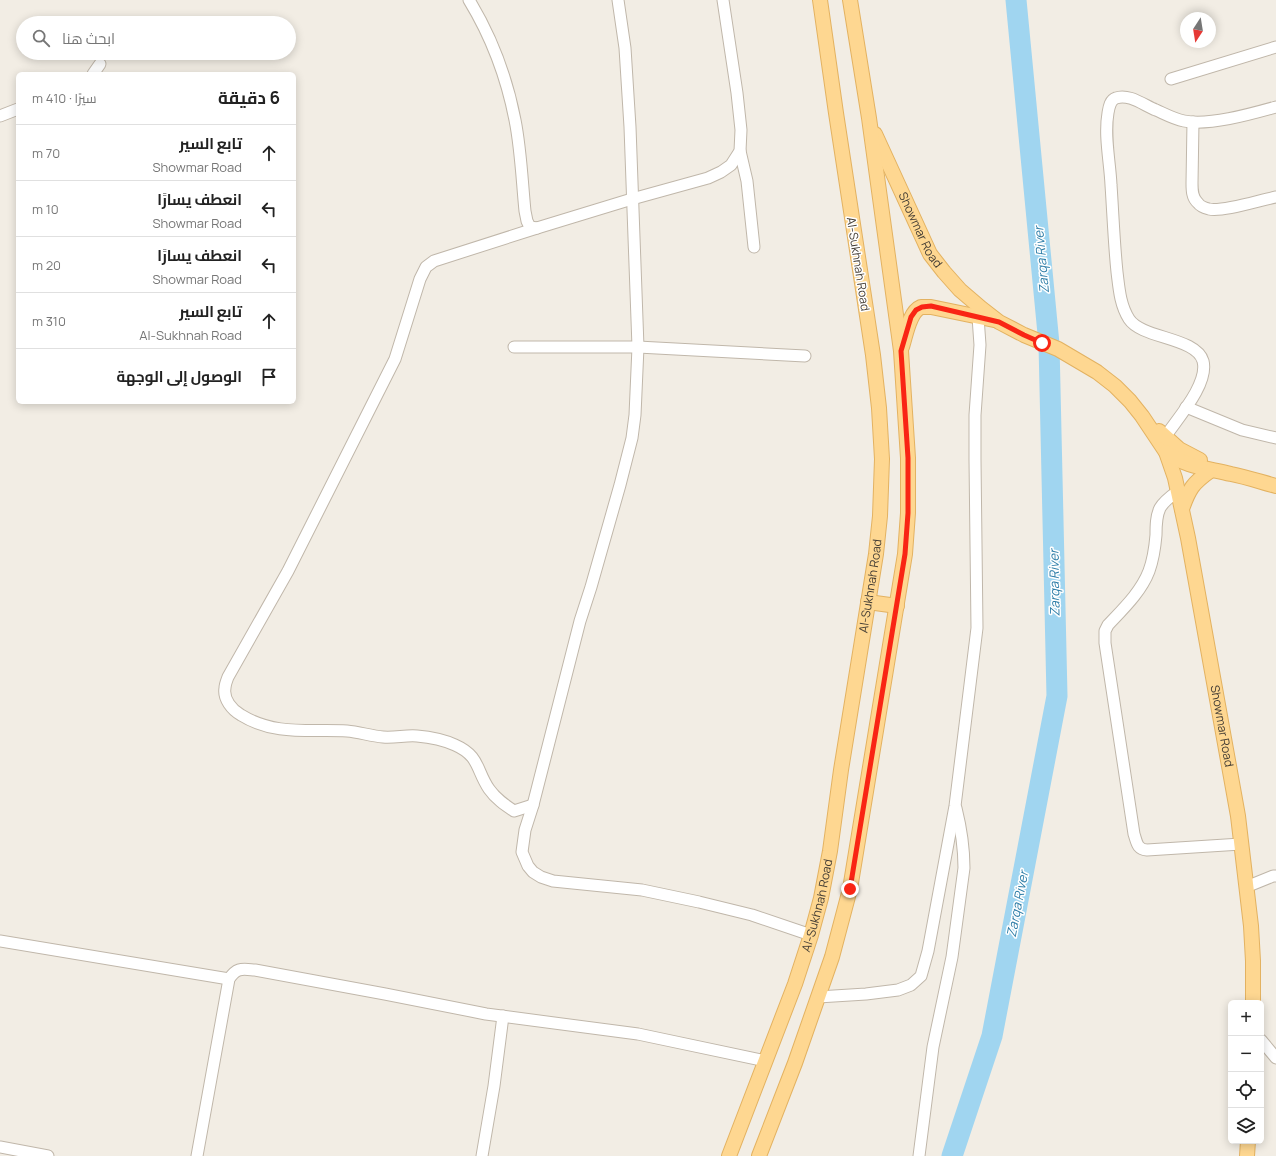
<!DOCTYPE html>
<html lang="ar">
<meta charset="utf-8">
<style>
body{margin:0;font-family:Manrope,Cairo,sans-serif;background:#f6f6f6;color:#222;direction:rtl}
.controls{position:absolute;right:12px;bottom:12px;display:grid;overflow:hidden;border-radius:6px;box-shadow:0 2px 10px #0003}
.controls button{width:36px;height:36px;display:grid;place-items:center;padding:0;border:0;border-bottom:1px solid #e0e0e0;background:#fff;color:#222;font:20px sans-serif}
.compass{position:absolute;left:1180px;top:12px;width:36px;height:36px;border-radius:50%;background:#fff;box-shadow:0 2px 10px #0003;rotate:192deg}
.stop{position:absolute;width:12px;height:12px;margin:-9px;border:3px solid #f92514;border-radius:50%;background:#fff}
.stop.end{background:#f92514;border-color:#fff;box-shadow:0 1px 4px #0008}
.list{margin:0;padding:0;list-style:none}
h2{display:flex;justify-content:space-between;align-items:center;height:52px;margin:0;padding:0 16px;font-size:17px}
h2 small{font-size:13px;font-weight:400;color:#767676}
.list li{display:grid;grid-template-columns:26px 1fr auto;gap:12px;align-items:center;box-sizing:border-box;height:56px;padding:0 16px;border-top:1px solid #e0e0e0}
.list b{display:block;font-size:15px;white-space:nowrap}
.list p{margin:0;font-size:13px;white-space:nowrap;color:#767676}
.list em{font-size:13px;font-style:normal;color:#767676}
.icon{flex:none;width:22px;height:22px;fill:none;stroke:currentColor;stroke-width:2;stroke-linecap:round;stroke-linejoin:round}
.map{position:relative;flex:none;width:1276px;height:1156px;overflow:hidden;direction:ltr}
.search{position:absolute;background:#fff;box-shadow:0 2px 10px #0003;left:16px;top:16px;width:280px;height:44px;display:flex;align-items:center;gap:10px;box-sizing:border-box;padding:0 14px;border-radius:22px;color:#767676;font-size:15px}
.panel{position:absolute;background:#fff;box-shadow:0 2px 10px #0003;left:16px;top:72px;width:280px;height:332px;border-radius:6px;direction:rtl}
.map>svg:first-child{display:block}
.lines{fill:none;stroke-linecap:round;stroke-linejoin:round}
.river{stroke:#a0d5f0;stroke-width:21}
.minor-casing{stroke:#c0b7aa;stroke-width:13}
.major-casing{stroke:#e3b261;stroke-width:16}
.minor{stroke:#fff;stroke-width:11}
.major{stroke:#fed791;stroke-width:14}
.route{stroke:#f92514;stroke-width:5}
.labels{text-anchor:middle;stroke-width:3;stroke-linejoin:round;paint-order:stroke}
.street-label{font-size:12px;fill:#443d34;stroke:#fff}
.water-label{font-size:13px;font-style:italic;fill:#2d7da7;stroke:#fff}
</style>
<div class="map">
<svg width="1276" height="1156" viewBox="0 0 1276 1156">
<rect width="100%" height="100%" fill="#f2ede4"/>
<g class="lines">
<path class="river" d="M952,1156L992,1036L1057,696L1049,344L1016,0"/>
<defs>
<g id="minor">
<path d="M469,0C491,36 507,79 515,120C521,150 522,181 525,211L527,221L530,227L537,228L632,199L708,178L721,172L731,165L740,151L741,130L737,93L723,0"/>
<path d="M618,0L625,48L630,127L638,347L635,415L632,438L620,485L591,587L580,621L533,805L525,830L522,852L528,866L533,872L541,877L553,881L642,890L699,902L752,915L811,935"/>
<path d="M93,74L100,64"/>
<path d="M1171,79L1276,47"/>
<path d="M0,116L18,109"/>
<path d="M1193,122L1192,183C1192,190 1192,198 1198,203C1200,206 1205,208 1209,209C1223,212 1260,200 1276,197"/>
<path d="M740,151L747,181L754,247"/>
<path d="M514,347H638L805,356"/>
<path d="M1186,407L1242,430L1276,438"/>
<path d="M1165,437C1177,419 1209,384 1203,361C1196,337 1142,339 1129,319C1120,305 1119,288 1117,272C1114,243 1113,214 1111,185C1110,162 1104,136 1108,113C1109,107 1110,100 1116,98C1129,93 1145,106 1156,110C1165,114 1174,119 1184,121C1209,126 1251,114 1276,107"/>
<path d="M1178,491C1171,496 1164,501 1160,508C1156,516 1156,526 1156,535C1155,547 1153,560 1149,571C1141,592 1123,609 1108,625L1105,631V643L1134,834C1137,843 1137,849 1147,850L1241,844"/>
<path d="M533,805L514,811C505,805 496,799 489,789C476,770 480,756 455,745C444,740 429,737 417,736C406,735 395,738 383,737C371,736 359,732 347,731C310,729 275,736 241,715C232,710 223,699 225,688C225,684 227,680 228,677L288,571L395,359L420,279L426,267L434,261L537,228"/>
<path d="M1246,887L1273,876H1276"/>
<path d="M0,941L229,979"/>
<path d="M818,997L866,994L898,990L911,985L921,976L928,951L955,806L977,628L975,460V415L980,345L978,317"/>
<path d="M1261,1040L1276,1058"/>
<path d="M0,1147L48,1156"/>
<path d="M197,1156L229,979C237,967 242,969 255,970L385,994L486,1014L638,1034L766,1061"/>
<path d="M482,1156L494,1086L503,1016"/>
<path d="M919,1156L933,1047L952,957L964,868C964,847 961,828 956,808"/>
</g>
<g id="major">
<path id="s1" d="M875,134L930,254L944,272L960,290L981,308L999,322L1024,335L1058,349L1097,372L1115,386L1130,401L1142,416L1166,452L1175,478L1188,538L1238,816L1251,926L1253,961V1003"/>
<path d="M902,347C906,335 909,312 921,307C924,307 928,307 931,307L994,320"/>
<path d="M1159,431L1179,449L1200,460"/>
<path d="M1166,452C1185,467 1207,468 1231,474C1246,477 1261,482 1276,486"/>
<path d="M1182,509C1189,489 1193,483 1210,471"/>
<path d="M868,602L897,606"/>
<path id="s2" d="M729,1156L795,984L811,935L821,898L830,851L841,770L876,554L880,516L882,459L879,408L873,355L836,113L820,0"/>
<path d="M759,1156L795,1063L832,957L850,889L905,554L908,513V458L901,351L869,118L850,0"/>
<path d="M1247,1156L1248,1141"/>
</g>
</defs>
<use href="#minor" class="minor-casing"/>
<use href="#major" class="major-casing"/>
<use href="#minor" class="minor"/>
<use href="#major" class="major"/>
</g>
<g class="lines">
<path class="route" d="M850,889L905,554L908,513V458L901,351L911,317L916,310L922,307L931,306L999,322L1024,335L1042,343"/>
</g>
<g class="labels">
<g class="street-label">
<text dy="4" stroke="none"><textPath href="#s1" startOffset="106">Showmar Road</textPath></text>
<text transform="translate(858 264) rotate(81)" y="4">Al-Sukhnah Road</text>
<text dy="4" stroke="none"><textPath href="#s2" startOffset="590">Al-Sukhnah Road</textPath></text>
<text dy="4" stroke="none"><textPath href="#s1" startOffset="726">Showmar Road</textPath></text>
<text dy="4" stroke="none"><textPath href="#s2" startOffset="266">Al-Sukhnah Road</textPath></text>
</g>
<g class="water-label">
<text transform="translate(1041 260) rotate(-95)" y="5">Zarqa River</text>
<text transform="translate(1054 583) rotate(-91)" y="5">Zarqa River</text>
<text transform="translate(1017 904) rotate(-79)" y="5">Zarqa River</text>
</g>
</g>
</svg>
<div class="controls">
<button>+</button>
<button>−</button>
<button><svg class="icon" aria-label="locate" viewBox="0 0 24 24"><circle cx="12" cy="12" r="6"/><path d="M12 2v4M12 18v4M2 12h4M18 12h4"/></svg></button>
<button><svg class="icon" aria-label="layers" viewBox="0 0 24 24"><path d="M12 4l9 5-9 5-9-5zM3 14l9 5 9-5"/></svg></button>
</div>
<svg class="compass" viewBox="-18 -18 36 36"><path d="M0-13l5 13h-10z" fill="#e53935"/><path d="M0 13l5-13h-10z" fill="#767676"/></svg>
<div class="stop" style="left:1042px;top:343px"></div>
<div class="stop end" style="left:850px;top:889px"></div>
<div class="search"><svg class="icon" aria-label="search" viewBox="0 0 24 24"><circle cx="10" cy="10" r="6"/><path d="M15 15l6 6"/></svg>ابحث هنا</div>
<section class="panel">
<h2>6 دقيقة<small>سيرًا · 410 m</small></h2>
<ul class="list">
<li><svg class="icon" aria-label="ahead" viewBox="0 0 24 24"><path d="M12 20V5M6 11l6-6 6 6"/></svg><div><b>تابع السير</b><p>Showmar Road</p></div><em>70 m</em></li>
<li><svg class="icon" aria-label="left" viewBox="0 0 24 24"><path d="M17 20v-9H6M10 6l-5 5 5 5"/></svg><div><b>انعطف يسارًا</b><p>Showmar Road</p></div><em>10 m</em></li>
<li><svg class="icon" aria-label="left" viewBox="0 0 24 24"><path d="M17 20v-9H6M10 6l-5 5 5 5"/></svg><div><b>انعطف يسارًا</b><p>Showmar Road</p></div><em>20 m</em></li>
<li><svg class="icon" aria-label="ahead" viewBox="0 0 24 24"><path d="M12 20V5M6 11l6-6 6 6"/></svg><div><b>تابع السير</b><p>Al-Sukhnah Road</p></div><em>310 m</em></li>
<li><svg class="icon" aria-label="arrive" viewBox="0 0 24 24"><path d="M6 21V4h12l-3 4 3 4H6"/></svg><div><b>الوصول إلى الوجهة</b></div></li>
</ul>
</section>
</div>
